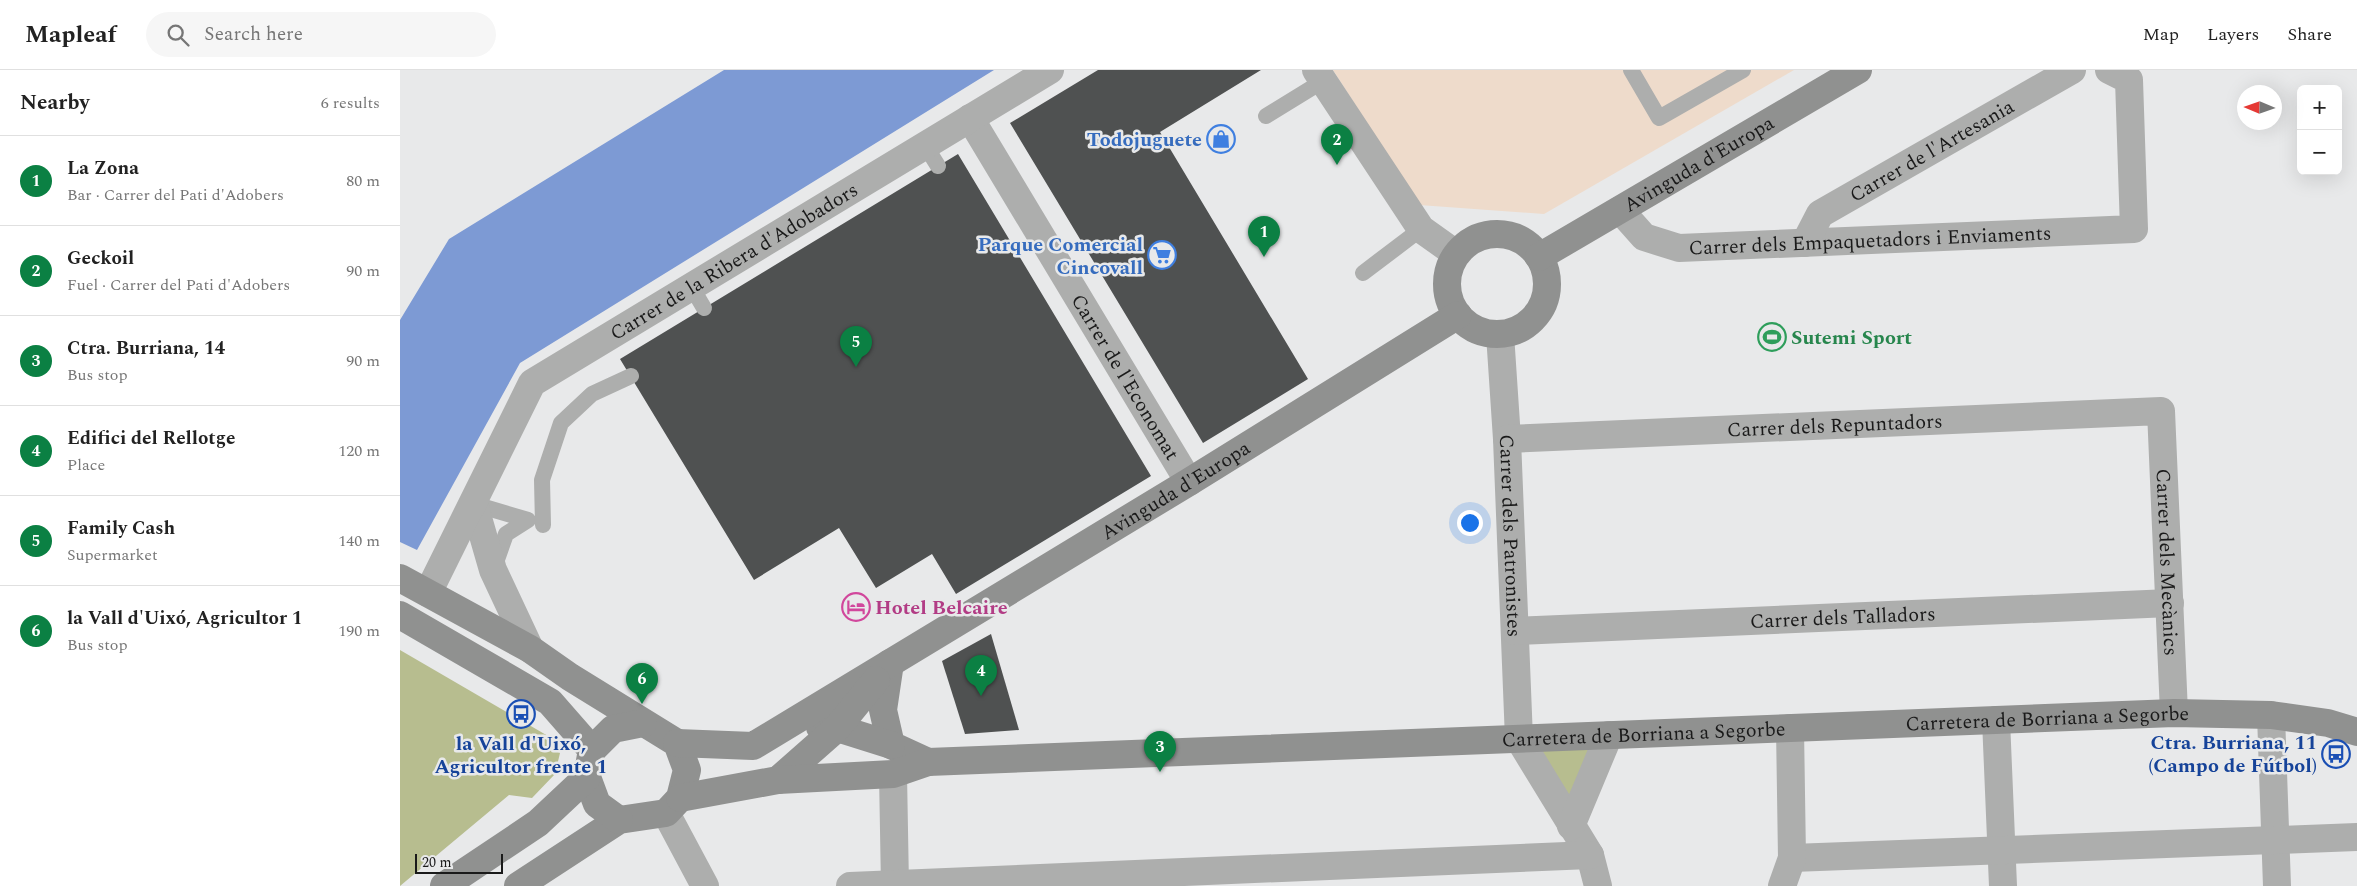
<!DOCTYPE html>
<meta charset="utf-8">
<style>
body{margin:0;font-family:Spectral,serif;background:#f6f6f6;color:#222}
.controls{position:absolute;right:15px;top:15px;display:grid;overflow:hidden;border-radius:8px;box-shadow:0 5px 20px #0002}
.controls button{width:45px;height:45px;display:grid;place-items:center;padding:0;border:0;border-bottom:1px solid #e0e0e0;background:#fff;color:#222;font:25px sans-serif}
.compass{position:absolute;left:1837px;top:15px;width:45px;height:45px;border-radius:50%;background:#fff;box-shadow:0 5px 20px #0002;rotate:272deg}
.scale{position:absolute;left:15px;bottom:12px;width:88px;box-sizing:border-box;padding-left:5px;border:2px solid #1a1a1a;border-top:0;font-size:14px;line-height:18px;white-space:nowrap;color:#1a1a1a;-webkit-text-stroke:4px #e8e9ea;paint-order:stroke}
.you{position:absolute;left:1069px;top:452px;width:18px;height:18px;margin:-12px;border:4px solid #fff;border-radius:50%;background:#1a73e8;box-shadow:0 0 0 8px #1a73e833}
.badge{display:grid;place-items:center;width:32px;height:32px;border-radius:50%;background:#0b8043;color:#fff;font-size:16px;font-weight:700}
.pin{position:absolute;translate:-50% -41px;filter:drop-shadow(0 1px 2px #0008)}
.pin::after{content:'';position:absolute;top:26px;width:18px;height:15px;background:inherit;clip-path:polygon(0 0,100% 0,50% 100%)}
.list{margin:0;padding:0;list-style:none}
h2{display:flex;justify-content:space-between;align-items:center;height:65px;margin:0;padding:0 20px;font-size:21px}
h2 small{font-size:16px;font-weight:400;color:#767676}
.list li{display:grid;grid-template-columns:32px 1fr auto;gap:15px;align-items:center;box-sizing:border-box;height:90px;padding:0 20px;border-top:1px solid #e0e0e0}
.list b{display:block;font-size:19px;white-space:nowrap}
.list p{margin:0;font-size:16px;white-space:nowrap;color:#767676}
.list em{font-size:16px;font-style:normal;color:#767676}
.icon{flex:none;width:28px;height:28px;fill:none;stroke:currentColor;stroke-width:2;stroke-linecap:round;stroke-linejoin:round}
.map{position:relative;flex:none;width:1957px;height:816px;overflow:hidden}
header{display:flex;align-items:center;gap:30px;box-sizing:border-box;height:70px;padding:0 25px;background:#fff;border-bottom:1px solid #e0e0e0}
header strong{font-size:24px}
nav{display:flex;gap:28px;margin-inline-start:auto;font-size:18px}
.search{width:350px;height:45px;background:#f6f6f6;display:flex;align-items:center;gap:12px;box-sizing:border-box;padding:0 18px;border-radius:28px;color:#767676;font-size:19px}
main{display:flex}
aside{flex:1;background:#fff}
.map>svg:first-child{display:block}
.industrial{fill:#eedbcb}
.green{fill:#b7bd8f}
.water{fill:#7d9ad4}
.building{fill:#4f5151}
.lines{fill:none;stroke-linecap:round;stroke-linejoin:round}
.lane{stroke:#adaead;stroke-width:16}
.street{stroke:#adaead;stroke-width:28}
.secondary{stroke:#909190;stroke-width:28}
.labels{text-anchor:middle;stroke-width:5;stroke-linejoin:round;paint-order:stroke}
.shop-label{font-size:20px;font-weight:bold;fill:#366cbe;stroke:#e8e9ea;text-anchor:end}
.street-label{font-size:20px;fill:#1a1a1a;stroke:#e8e9ea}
.leisure-label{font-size:20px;font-weight:bold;fill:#27864d;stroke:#e8e9ea;text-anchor:start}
.hotel-label{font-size:20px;font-weight:bold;fill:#b23c85;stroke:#e8e9ea;text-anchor:start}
.transit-label{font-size:20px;font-weight:bold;fill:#164399;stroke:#e8e9ea;text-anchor:end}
</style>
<header>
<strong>Mapleaf</strong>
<div class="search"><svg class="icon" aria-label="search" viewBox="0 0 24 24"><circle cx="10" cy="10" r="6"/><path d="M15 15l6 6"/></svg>Search here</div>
<nav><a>Map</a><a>Layers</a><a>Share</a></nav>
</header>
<main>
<aside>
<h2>Nearby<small>6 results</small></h2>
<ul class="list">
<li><span class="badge">1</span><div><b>La Zona</b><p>Bar · Carrer del Pati d'Adobers</p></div><em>80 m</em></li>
<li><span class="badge">2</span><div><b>Geckoil</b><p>Fuel · Carrer del Pati d'Adobers</p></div><em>90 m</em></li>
<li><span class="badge">3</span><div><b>Ctra. Burriana, 14</b><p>Bus stop</p></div><em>90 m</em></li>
<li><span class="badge">4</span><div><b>Edifici del Rellotge</b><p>Place</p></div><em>120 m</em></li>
<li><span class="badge">5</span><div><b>Family Cash</b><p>Supermarket</p></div><em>140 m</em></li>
<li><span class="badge">6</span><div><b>la Vall d'Uixó, Agricultor 1</b><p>Bus stop</p></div><em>190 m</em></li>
</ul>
</aside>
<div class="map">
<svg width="1957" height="816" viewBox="0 0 1957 816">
<rect width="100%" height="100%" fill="#e8e9ea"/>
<path class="industrial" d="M933,0H1394L1144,144L1019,135Z"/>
<g class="green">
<path d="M0,580L148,666L160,683L155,704L132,728L109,725L0,816Z"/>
<path d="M1209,665L1171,756L1119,669Z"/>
</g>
<path class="water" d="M324,0H594L120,293L17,480L0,472V250L49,169Z"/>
<g class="building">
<path d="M698,0H861L760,62L908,309L803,373L610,53Z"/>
<path d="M558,84L751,406L556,524L532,484L476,518L439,458L354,510L220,289Z"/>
<path d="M591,564L619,660L565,664L542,591Z"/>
</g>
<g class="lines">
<g class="lane">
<path d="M1231,0L1259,48L1343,0"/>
<path d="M866,46L923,11"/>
<path d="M525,75L538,96"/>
<path d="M963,203L1021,159"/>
<path d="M291,216L304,238"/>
<path d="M74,434L128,450L106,464L94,498"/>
<path d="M143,455L142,410L161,353L192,324L231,306"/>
</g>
<g class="street">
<path d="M916,0L1021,159L1056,184"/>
<path id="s1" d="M570,48L789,412"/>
<path id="s2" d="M1220,140L1244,167L1279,178L1734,159L1729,10L1709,0"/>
<path id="s3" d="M1405,173L1420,144L1672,0"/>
<path id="s4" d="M1100,264L1107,369L1119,669L1190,785L1198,816"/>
<path id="s5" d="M1107,369L1761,341L1774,643"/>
<path d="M74,434L93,500L130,579"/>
<path id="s6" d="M28,523L132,313L650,0"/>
<path id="s7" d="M1115,561L1770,533"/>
<path d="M1871,645L1877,816"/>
<path d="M1596,650L1603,816"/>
<path d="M493,704L495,816"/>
<path d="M266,743L305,816"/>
<path d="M1171,756L1209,665"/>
<path d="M1392,788L1957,767"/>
<path d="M450,816L1190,785"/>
<path d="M1382,816L1392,788L1390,658"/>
</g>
<g class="secondary">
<circle cx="1097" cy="214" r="50"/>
<path id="s8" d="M1139,187L1458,0"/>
<path d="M0,508L130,579L170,607L277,673L287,700L280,728L266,743L219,750L118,816"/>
<path d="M0,545L150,632L192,680"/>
<path d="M490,593L483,640L491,675L528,692"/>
<path d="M420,657L437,658L491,675"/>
<path id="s9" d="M277,673L353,676L789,412L1058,245"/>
<path d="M378,710L437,658L476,610"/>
<path id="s10" d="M280,728L378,710L493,704L528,692L1774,643L1871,645L1928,653L1957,662"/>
<path d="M219,750L197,734L187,707L192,680L213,659L243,653"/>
<path d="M44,816L138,753L187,707"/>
</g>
</g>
<defs>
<symbol id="shop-ring" viewBox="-11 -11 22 22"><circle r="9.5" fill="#e8e9ea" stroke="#3f7fe0" stroke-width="1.5"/><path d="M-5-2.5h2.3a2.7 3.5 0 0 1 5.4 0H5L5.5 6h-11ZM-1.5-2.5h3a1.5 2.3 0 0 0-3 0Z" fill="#3f7fe0"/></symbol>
<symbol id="supermarket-ring" viewBox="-11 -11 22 22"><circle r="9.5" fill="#e8e9ea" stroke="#3f7fe0" stroke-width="1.5"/><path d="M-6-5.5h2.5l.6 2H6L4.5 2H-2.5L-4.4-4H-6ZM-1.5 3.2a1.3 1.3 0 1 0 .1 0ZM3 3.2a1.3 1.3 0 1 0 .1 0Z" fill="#3f7fe0"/></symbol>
<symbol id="stadium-ring" viewBox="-11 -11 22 22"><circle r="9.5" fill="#e8e9ea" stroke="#2e9e5b" stroke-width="1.5"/><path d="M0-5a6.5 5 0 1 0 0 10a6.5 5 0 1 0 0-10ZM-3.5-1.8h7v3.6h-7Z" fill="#2e9e5b"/></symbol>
<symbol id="hotel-ring" viewBox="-11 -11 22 22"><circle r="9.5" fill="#e8e9ea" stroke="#d1479c" stroke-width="1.5"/><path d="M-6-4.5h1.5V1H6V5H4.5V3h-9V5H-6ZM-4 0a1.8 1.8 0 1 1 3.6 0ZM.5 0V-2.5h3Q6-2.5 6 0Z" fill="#d1479c"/></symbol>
<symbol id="bus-ring" viewBox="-11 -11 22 22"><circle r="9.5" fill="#e8e9ea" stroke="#1a4fb4" stroke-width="1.5"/><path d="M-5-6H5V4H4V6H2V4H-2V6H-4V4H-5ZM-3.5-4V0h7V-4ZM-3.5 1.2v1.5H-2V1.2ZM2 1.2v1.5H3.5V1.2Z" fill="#1a4fb4"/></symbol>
</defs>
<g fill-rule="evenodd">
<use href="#shop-ring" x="805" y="53" width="32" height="32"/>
<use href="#supermarket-ring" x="746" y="169" width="32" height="32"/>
<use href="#stadium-ring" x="1356" y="251" width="32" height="32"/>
<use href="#hotel-ring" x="440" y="521" width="32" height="32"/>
<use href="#bus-ring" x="105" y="628" width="32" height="32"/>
<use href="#bus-ring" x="1920" y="668" width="32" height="32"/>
</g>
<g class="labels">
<g class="shop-label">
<text x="802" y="76">Todojuguete</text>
<text x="743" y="181">Parque Comercial<tspan x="743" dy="23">Cincovall</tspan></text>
</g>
<g class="street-label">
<text dy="7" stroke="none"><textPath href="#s3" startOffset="161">Carrer de l'Artesania</textPath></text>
<text dy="7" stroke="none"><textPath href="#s8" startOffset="185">Avinguda d'Europa</textPath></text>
<text dy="7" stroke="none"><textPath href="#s2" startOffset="264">Carrer dels Empaquetadors i Enviaments</textPath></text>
<text dy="7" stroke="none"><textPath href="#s6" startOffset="470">Carrer de la Ribera d'Adobadors</textPath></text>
<text dy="7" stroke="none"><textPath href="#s1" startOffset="302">Carrer de l'Economat</textPath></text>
<text dy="7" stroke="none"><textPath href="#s5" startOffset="328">Carrer dels Repuntadors</textPath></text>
<text dy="7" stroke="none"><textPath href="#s9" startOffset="570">Avinguda d'Europa</textPath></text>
<text dy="7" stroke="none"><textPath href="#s4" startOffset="202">Carrer dels Patronistes</textPath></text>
<text dy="7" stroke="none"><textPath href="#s5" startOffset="806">Carrer dels Mecànics</textPath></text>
<text dy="7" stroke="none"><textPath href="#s7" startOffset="328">Carrer dels Talladors</textPath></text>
<text dy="7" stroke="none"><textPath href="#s10" startOffset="1372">Carretera de Borriana a Segorbe</textPath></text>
<text dy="7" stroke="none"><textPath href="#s10" startOffset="968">Carretera de Borriana a Segorbe</textPath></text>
</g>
<g class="leisure-label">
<text x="1391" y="274">Sutemi Sport</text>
</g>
<g class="hotel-label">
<text x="475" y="544">Hotel Belcaire</text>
</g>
<g class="transit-label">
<text x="1917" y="679">Ctra. Burriana, 11<tspan x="1917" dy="23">(Campo de Fútbol)</tspan></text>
<text x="121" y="680" text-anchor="middle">la Vall d'Uixó,<tspan x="121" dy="23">Agricultor frente 1</tspan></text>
</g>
</g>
</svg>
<div class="controls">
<button>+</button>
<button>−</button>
</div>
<svg class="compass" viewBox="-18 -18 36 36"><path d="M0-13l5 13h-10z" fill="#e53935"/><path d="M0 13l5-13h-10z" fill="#767676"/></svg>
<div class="scale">20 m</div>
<div class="you"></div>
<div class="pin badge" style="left:864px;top:187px">1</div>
<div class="pin badge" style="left:937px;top:95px">2</div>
<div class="pin badge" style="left:760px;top:702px">3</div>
<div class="pin badge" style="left:581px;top:626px">4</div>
<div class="pin badge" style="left:456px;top:297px">5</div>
<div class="pin badge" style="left:242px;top:634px">6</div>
</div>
</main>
